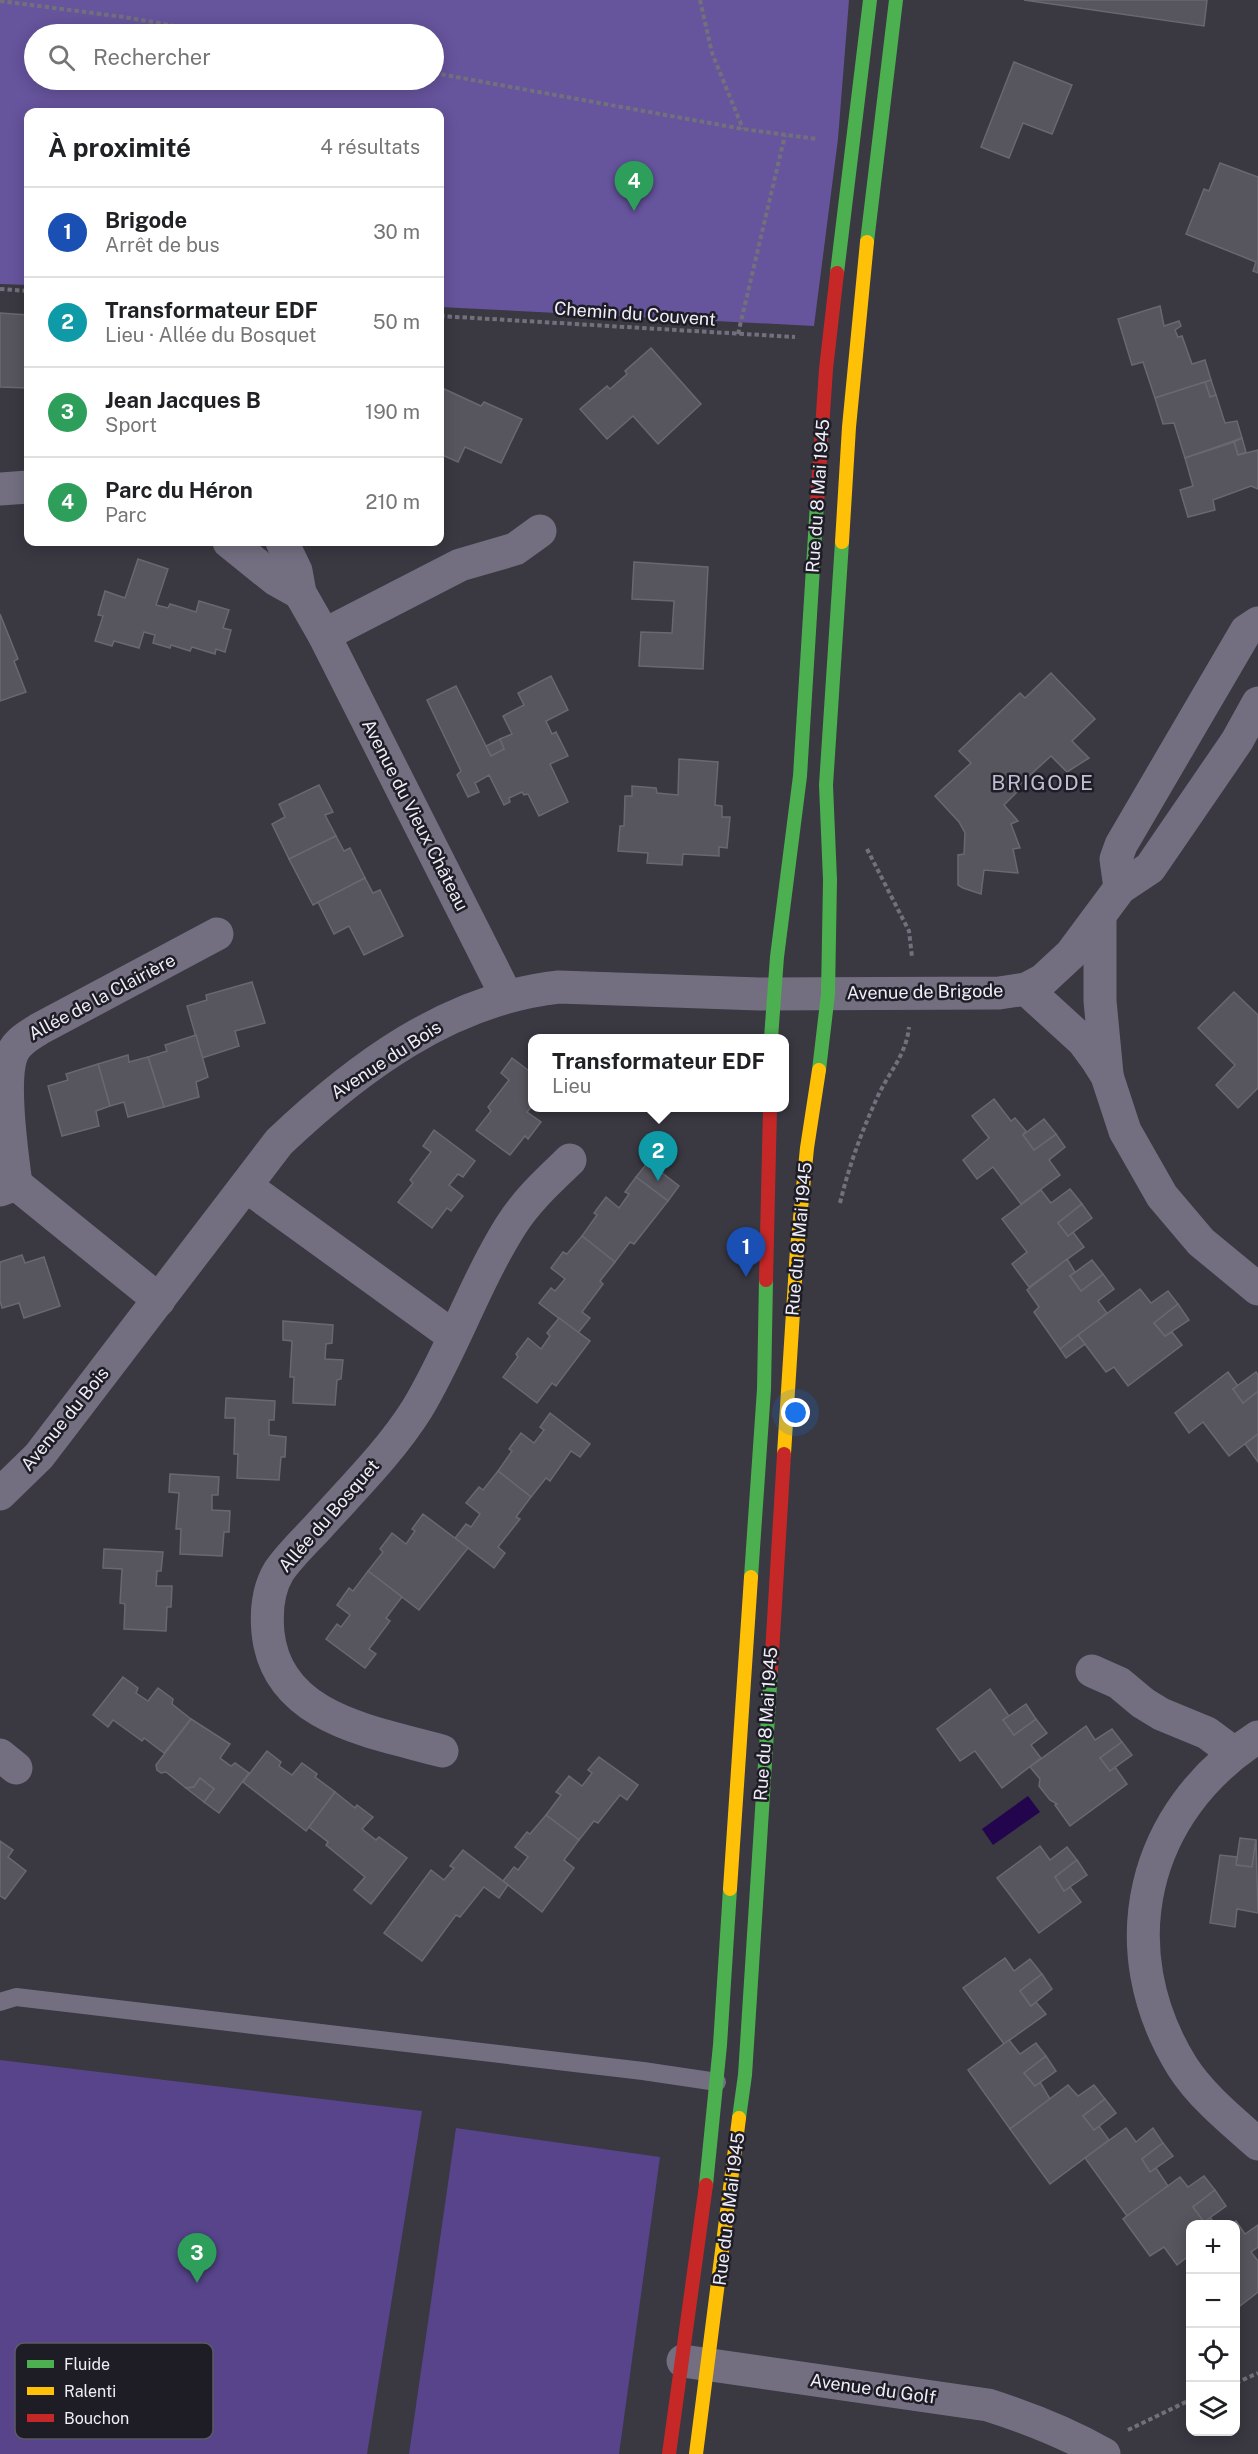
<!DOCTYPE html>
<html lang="fr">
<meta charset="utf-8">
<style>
body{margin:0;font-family:"Public Sans",sans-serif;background:#f6f6f6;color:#202124}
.controls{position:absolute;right:18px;bottom:18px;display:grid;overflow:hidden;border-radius:12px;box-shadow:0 3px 15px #0003}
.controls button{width:54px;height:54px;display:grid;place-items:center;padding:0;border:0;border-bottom:2px solid #e0e0e0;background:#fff;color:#202124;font:30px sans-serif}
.you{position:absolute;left:796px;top:1413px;width:21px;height:21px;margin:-15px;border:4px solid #fff;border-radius:50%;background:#1a73e8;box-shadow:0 0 0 9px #1a73e833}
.badge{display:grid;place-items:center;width:39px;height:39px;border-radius:50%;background:#111827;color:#fff;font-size:20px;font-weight:700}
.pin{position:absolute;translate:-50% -50px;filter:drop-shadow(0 2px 3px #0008)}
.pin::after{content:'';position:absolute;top:32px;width:21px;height:18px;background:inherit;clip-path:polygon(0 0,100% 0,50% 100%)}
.popup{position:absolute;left:528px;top:1034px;width:261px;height:78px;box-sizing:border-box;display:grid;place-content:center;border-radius:12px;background:#fff;filter:drop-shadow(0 2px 4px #0005);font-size:20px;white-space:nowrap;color:#757577}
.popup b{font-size:22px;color:#202124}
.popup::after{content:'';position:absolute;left:50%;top:100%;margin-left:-12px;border:12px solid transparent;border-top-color:#fff}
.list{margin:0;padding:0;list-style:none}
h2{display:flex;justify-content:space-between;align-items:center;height:78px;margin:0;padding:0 24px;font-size:26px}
h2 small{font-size:20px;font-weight:400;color:#757577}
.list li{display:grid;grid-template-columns:39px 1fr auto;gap:18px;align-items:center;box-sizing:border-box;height:90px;padding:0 24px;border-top:2px solid #e0e0e0}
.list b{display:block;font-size:22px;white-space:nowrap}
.list p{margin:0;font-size:20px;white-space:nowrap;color:#757577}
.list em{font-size:20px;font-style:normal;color:#757577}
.icon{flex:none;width:33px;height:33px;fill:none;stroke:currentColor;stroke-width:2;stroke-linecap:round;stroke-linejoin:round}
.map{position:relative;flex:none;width:1258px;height:2454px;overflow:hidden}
.search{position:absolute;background:#fff;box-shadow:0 3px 15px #0003;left:24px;top:24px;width:420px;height:66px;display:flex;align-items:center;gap:15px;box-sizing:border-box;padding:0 21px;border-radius:33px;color:#757577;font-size:22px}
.panel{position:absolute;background:#fff;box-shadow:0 3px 15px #0003;left:24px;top:108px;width:420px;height:438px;border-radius:12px}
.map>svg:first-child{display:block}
.green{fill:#57448b}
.forest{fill:#66549d;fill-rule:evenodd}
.water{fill:#23054e}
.building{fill:#57555d;stroke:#696870;stroke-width:1.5}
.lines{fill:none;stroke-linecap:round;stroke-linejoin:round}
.path{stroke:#72707c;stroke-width:4;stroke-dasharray:4.5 3;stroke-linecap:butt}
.lane{stroke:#736f81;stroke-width:18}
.street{stroke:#736f81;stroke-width:33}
.fast{stroke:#4caf50;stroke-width:14}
.slow{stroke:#ffc107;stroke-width:14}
.jam{stroke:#c62828;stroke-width:14}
.labels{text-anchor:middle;stroke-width:5;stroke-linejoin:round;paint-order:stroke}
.street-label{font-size:18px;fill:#eeedf8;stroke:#1e1d25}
.quarter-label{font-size:21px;letter-spacing:1.5px;fill:#c0bcd2;stroke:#1e1d25}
.key{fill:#1e1d25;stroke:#5c5b64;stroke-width:1.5}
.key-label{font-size:16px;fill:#eeedf8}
</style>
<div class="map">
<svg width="1258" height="2454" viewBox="0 0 1258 2454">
<rect width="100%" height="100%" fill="#3a3841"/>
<g class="green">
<path d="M0,2060L422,2111L367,2454H0Z"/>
<path d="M456,2128L660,2157L619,2454H409Z"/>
</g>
<path class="forest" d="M0,0H849L838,139L814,326L440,307V112H28V285L0,284ZM34,34H434V80H34Z"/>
<path class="water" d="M1028,1796L1040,1812L993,1845L982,1829Z"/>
<g class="building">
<path d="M1024,0H1207L1204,26Z"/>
<path d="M1014,62L1072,85L1052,134L1023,123L1009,158L981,147Z"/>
<path d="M1220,163L1258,177V273L1253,271L1256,262L1186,234L1204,189L1209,191Z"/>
<path d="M1160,306L1164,326L1179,321L1181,326L1175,330L1178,337L1182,336L1192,364L1205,360L1211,380L1155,398L1143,362L1132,365L1118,319Z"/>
<path d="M0,313L28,315V388L0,387Z"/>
<path d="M651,348L701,404L658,444L633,416L607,439L580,409L607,386L610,389L627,374L625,371Z"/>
<path d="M1211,380L1216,395L1210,397L1205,382Z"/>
<path d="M1205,382L1210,397L1216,395L1225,423L1237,421L1242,438L1185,458L1174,423L1163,424L1155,398Z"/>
<path d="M440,387L481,406L484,402L522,419L501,463L465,447L458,462L440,454Z"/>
<path d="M1242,438L1246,452L1238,455L1234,442Z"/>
<path d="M1234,442L1238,455L1258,450V489L1251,486L1213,500L1215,510L1188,517L1180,490L1193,486L1185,458Z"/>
<path d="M138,559L168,569L156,605L168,608L170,604L196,612L199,601L229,610L223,628L231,630L225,652L216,649L215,654L192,647L190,651L171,645L170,648L153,643L155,635L144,632L139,648L114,641L112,646L95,641L103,616L98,615L105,591L125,598Z"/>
<path d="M634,562L708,567L703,669L639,666L641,632L672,633L674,601L632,599Z"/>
<path d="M0,614L18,659L14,661L26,692L0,701Z"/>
<path d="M1051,673L1095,719L1072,741L1089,758L1067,772L1051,756L1016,788L1019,790L1004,805L1018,821L1011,824L1020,848L1013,849L1018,873L984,870L981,894L963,888L958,885V855L964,854L965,833L959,822L935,796L971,763L959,751L1020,693L1025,698Z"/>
<path d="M551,676L568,710L546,721L552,734L556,732L568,756L550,764L568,802L539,816L528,794L524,795L522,792L509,798L510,802L504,805L489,775L475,783L479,792L468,797L457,775L461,771L427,700L456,686L491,756L504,749L500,739L512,734L503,716L524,705L518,693Z"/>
<path d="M500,739L504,749L491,756L486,746Z"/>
<path d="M679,759L718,762L715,805L722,806V817H730L727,848L719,847V856L683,854L682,865L647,863L648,853L618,851L620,826H624L625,796H632V786L656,788L657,793L678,795Z"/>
<path d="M319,785L333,812L325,815L336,836L289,859L272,824L285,817L279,804Z"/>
<path d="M336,836L344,851L350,848L365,878L313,905L289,859Z"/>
<path d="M365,878L373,893L380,890L403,936L364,955L349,926L334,934L318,902Z"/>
<path d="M252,982L265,1023L235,1031L239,1046L202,1058L187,1006L207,1000L206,995Z"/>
<path d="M1234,992L1258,1015V1088L1238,1108L1216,1085L1235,1065L1198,1028Z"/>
<path d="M196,1035L208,1077L196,1082L199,1097L164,1107L148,1057L167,1051L165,1045Z"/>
<path d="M128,1055L129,1062L148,1057L164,1107L128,1117L124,1102L110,1106L98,1064Z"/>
<path d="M512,1058L532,1073V1106L527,1112L541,1122L528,1139L525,1136L510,1155L476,1130L491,1111L488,1107L509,1080L501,1073Z"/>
<path d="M98,1064L110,1106L96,1111L99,1126L62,1136L48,1086L68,1080L66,1074Z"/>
<path d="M994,1099L1011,1121L1015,1118L1026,1131L1023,1135L1034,1150L1056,1134L1065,1147L1049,1160L1060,1175L1021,1204L993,1167L977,1179L963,1160L989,1138L972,1116Z"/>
<path d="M1044,1119L1056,1134L1034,1150L1023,1135Z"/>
<path d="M434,1130L475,1161L463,1177L458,1174L449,1185L463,1196L451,1211L447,1208L432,1228L398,1202L413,1183L410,1180L431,1152L423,1146Z"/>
<path d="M648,1162L679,1186L668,1201L636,1177Z"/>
<path d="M636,1177L668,1201L634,1244L630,1242L615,1262L582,1236L597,1215L594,1213L606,1197L619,1208L629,1194L625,1192Z"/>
<path d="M1070,1189L1082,1204L1058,1223L1068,1236L1073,1232L1084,1247L1029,1287L1012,1264L1027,1252L1002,1219L1041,1190L1051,1203Z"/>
<path d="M1082,1204L1092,1218L1068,1236L1058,1223Z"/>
<path d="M582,1236L615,1262L600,1281L603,1284L582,1312L590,1318L578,1333L539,1303L551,1288L555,1291L565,1279L551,1268L563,1252L567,1254Z"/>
<path d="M22,1255L25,1263L44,1257L60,1306L24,1318L19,1303L2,1308L0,1301V1262Z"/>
<path d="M1067,1259L1075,1272L1070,1276L1081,1291L1103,1274L1114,1289L1098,1301L1107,1313L1060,1349L1034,1312L1039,1307L1027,1290Z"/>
<path d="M1092,1260L1103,1274L1081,1291L1070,1276Z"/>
<path d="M1140,1289L1151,1303L1168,1291L1178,1304L1154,1323L1165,1336L1172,1332L1182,1345L1128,1386L1114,1367L1106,1372L1078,1335Z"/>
<path d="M1178,1304L1189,1320L1165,1336L1154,1323Z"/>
<path d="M559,1318L590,1341L556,1386L552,1383L537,1403L503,1377L518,1357L516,1354L528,1338L541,1349L550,1336L547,1333Z"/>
<path d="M283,1321L333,1325L332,1343L326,1344L325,1359L343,1360L341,1379L337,1380L335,1405L293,1403L294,1377H290L292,1341L283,1340Z"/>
<path d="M1078,1335L1085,1344L1066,1358L1060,1349Z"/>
<path d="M1228,1372L1238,1386L1233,1389L1243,1403L1258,1391V1434L1229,1456L1203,1422L1189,1433L1175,1413Z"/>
<path d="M1256,1372L1258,1375V1391L1243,1403L1233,1389Z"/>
<path d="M226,1398L275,1401L274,1420H269V1435L286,1437L285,1457H281L279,1480L237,1478L238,1454H234L235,1418H225Z"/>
<path d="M550,1413L590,1444L580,1457L571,1451L550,1481L546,1478L531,1497L498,1471L512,1451L509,1449L521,1433L534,1443L544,1430L540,1427Z"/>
<path d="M1258,1434V1462L1245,1444Z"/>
<path d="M498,1471L531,1497L516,1517L520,1519L498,1547L505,1553L494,1568L455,1538L466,1524L471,1527L480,1514L466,1503L479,1487L483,1490Z"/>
<path d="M170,1474L219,1477L218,1495H212V1510L230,1511L229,1532H224L222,1556L180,1554L181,1529H176L179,1493L169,1492Z"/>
<path d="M423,1514L468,1548L419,1610L368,1571L383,1552L380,1549L392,1533L406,1544L415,1531L412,1529Z"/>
<path d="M104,1549L163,1552L161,1571H157L156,1586H172L171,1607H167L166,1631L124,1629L125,1604L120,1603L122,1569L103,1568Z"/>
<path d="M368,1571L402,1597L386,1618L390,1621L369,1649L376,1654L365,1668L326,1639L337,1624L341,1627L350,1615L337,1605L349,1588L353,1591Z"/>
<path d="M123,1677L138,1688L136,1693L148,1701L158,1688L173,1699L172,1704L191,1719L164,1753L144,1738L142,1741L113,1720L108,1727L93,1715Z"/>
<path d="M990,1689L1009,1716L1003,1720L1014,1735L1036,1719L1047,1733L1031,1745L1041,1758L1002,1788L975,1751L960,1761L937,1729Z"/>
<path d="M1026,1704L1036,1719L1014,1735L1003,1720Z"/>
<path d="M191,1719L230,1744L220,1758L231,1766L235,1763L249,1773L219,1813L204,1802L214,1789L200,1778L194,1787L186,1788L166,1772L161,1773L157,1770L156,1765Z"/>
<path d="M1086,1726L1095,1740L1112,1729L1122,1742L1100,1758L1110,1771L1115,1767L1127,1784L1070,1826L1055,1805L1057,1804L1050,1800L1039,1786L1040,1779L1030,1767Z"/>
<path d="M1122,1742L1132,1755L1110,1771L1100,1758Z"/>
<path d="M267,1751L281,1762L279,1766L292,1775L302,1763L317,1774L315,1777L335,1792L306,1831L243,1782Z"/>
<path d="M599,1757L638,1785L627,1800L620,1795L598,1823L594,1821L579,1840L546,1815L561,1795L556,1792L569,1776L582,1786L592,1773L588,1770Z"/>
<path d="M200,1778L214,1789L204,1802L186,1788L194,1787Z"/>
<path d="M335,1792L355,1808L357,1805L373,1817L362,1829L376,1840L379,1837L407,1858L371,1904L354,1890L365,1877L326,1845L328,1842L309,1827Z"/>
<path d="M546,1815L579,1840L564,1860L574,1868L542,1912L503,1881L514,1867L518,1870L528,1857L515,1847L527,1832L530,1834Z"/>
<path d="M1240,1838L1256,1840L1252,1867L1236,1865Z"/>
<path d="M1256,1840L1258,1913L1237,1909L1235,1927L1210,1923L1220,1855L1237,1857L1236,1865L1252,1867Z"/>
<path d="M0,1841L13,1850L8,1857L26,1871L5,1899L0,1896Z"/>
<path d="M1040,1846L1050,1860L1067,1847L1077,1860L1055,1877L1064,1891L1070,1887L1081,1902L1039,1933L997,1878Z"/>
<path d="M463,1850L508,1885L499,1898L484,1887L460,1917L456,1915L422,1961L384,1933L431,1870L444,1880L454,1868L450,1866Z"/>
<path d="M1077,1860L1087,1875L1064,1891L1055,1877Z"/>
<path d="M1005,1958L1014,1971L1030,1959L1042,1974L1020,1991L1031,2006L1036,2002L1046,2014L1004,2044L963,1988Z"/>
<path d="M1042,1974L1052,1989L1031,2006L1020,1991Z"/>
<path d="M1009,2040L1020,2054L1036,2043L1046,2056L1024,2073L1035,2086L1040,2082L1050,2099L1010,2129L968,2070Z"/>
<path d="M1046,2056L1056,2071L1035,2086L1024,2073Z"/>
<path d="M1068,2085L1078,2096L1094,2085L1105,2099L1083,2116L1094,2130L1099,2126L1109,2140L1050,2184L1010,2129Z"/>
<path d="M1105,2099L1116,2113L1094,2130L1083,2116Z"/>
<path d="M1126,2128L1136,2142L1153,2128L1163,2143L1142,2159L1150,2172L1156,2168L1168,2186L1127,2216L1085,2158Z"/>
<path d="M1163,2143L1173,2156L1150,2172L1142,2159Z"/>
<path d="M1204,2176L1215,2190L1193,2207L1204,2222L1210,2217L1215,2224H1190V2255L1177,2265L1164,2247L1150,2256L1123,2219L1180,2177L1188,2187Z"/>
<path d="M1215,2190L1226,2206L1204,2222L1193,2207Z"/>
<path d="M1236,2221L1245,2234L1258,2225V2247L1251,2252L1258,2261V2292L1236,2309V2224H1231Z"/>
</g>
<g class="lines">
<g class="path">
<path d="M700,0L712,53L743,129"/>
<path d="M0,1L124,17L222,34"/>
<path d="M434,73L743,129L817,139"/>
<path d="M0,289L28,291"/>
<path d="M440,316L795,337"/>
<path d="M738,334L785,135"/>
<path d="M867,849L909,931L912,957"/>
<path d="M840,1203C849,1166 861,1133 877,1098C888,1073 906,1056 909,1027"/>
<path d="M1236,2383L1258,2373"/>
<path d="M1128,2430L1190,2400"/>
</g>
<path class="lane" d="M0,2002L16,1997L643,2071L717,2082"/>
<g class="street">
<path d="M0,489L28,487"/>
<path d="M229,542L275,579L300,593"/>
<path d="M282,542L296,571L300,593L324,635L506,995"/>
<path d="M324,635L460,565L515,549L540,531"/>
<path d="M1120,888L1116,859L1121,845L1246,631L1258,623"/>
<path d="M1100,916V1001L1107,1074"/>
<path d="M1026,989L1083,1041L1097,1060L1107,1076L1125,1131L1162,1196L1201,1242L1258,1289"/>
<path d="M16,1184C12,1153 0,1075 14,1050C20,1040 30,1035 39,1029L217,934"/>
<path d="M246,1186L453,1336"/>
<path d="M0,1190L16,1184L159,1300"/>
<path d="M0,1494L39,1456L279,1142C357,1068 449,999 559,987L759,994L999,993L1026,989L1043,980L1071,954L1120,888L1150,868L1237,741L1258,703"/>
<path d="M1092,1671L1119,1683L1143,1703L1161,1714L1207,1733L1234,1753"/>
<path d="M1258,1737C1142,1811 1109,1948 1182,2066C1201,2096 1231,2120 1258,2144"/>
<path d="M442,1751C375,1732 277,1720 268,1633C266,1612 268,1589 279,1571C290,1555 305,1541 318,1527C352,1489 390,1452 417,1409C452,1351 474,1285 510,1227C526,1201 548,1181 570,1160"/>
<path d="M0,1755L16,1768"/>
<path d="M683,2361L988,2405C1029,2418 1067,2433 1104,2454"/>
</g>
<g class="fast">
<path d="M867,242L896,0"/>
<path d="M837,273L870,0"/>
<path d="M771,1038L777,957L800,776L817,503"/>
<path d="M819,1070L828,994L830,880L826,785L842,542"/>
<path d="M751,1577L764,1389L766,1280"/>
<path d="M739,2118L745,2075L771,1670"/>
<path d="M706,2185L720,2045L730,1889"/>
</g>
<g class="slow">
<path d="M842,542L849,427L867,242"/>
<path d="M784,1454L797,1249L807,1148L819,1070"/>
<path d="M730,1889L751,1577"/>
<path d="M696,2454L739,2118"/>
</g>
<g class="jam">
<path d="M817,503L826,369L837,273"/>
<path d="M766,1280L770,1108"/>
<path d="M771,1670L784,1454"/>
<path d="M669,2454L706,2185"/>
</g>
</g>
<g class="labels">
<g class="street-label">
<text transform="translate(635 314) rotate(4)" y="6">Chemin du Couvent</text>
<text transform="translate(818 496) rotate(-86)" y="6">Rue du 8 Mai 1945</text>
<text transform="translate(415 815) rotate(63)" y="6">Avenue du Vieux Château</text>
<text transform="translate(925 992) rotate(-1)" y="6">Avenue de Brigode</text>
<text transform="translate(102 997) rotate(-28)" y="6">Allée de la Clairière</text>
<text transform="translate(386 1060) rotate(-33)" y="6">Avenue du Bois</text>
<text transform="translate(799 1239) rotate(-85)" y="6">Rue du 8 Mai 1945</text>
<text transform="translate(65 1419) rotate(-51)" y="6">Avenue du Bois</text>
<text transform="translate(329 1516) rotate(-49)" y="6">Allée du Bosquet</text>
<text transform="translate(766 1724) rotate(-86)" y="6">Rue du 8 Mai 1945</text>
<text transform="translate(729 2209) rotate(-83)" y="6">Rue du 8 Mai 1945</text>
<text transform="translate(873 2389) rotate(8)" y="6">Avenue du Golf</text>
</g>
<g class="quarter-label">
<text x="1043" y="790">BRIGODE</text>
</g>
</g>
<rect x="15" y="2343" width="198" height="96" rx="9" class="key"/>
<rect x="27" y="2360" width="27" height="8" fill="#4caf50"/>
<rect x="27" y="2387" width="27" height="8" fill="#ffc107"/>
<rect x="27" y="2414" width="27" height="8" fill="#c62828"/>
<g class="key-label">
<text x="64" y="2370">Fluide</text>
<text x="64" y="2397">Ralenti</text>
<text x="64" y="2424">Bouchon</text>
</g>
</svg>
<div class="controls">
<button>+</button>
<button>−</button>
<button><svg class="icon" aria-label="locate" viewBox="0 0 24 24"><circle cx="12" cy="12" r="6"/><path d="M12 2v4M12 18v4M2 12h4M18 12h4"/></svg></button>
<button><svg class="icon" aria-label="layers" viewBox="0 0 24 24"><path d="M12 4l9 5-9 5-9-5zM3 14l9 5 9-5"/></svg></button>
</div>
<div class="you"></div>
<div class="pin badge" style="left:746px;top:1277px;background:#1a4fb4">1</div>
<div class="pin badge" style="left:658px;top:1181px;background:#0f9aa8">2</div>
<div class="popup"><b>Transformateur EDF</b>Lieu</div>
<div class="pin badge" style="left:197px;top:2283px;background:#2e9e5b">3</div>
<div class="pin badge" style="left:634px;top:211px;background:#2e9e5b">4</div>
<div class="search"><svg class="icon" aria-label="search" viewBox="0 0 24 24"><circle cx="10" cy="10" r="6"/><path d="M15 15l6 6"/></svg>Rechercher</div>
<section class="panel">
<h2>À proximité<small>4 résultats</small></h2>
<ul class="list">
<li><span class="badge" style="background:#1a4fb4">1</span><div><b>Brigode</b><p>Arrêt de bus</p></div><em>30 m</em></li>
<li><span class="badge" style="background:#0f9aa8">2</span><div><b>Transformateur EDF</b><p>Lieu · Allée du Bosquet</p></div><em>50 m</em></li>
<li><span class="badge" style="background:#2e9e5b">3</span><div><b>Jean Jacques B</b><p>Sport</p></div><em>190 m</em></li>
<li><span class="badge" style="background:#2e9e5b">4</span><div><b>Parc du Héron</b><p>Parc</p></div><em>210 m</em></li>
</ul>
</section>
</div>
